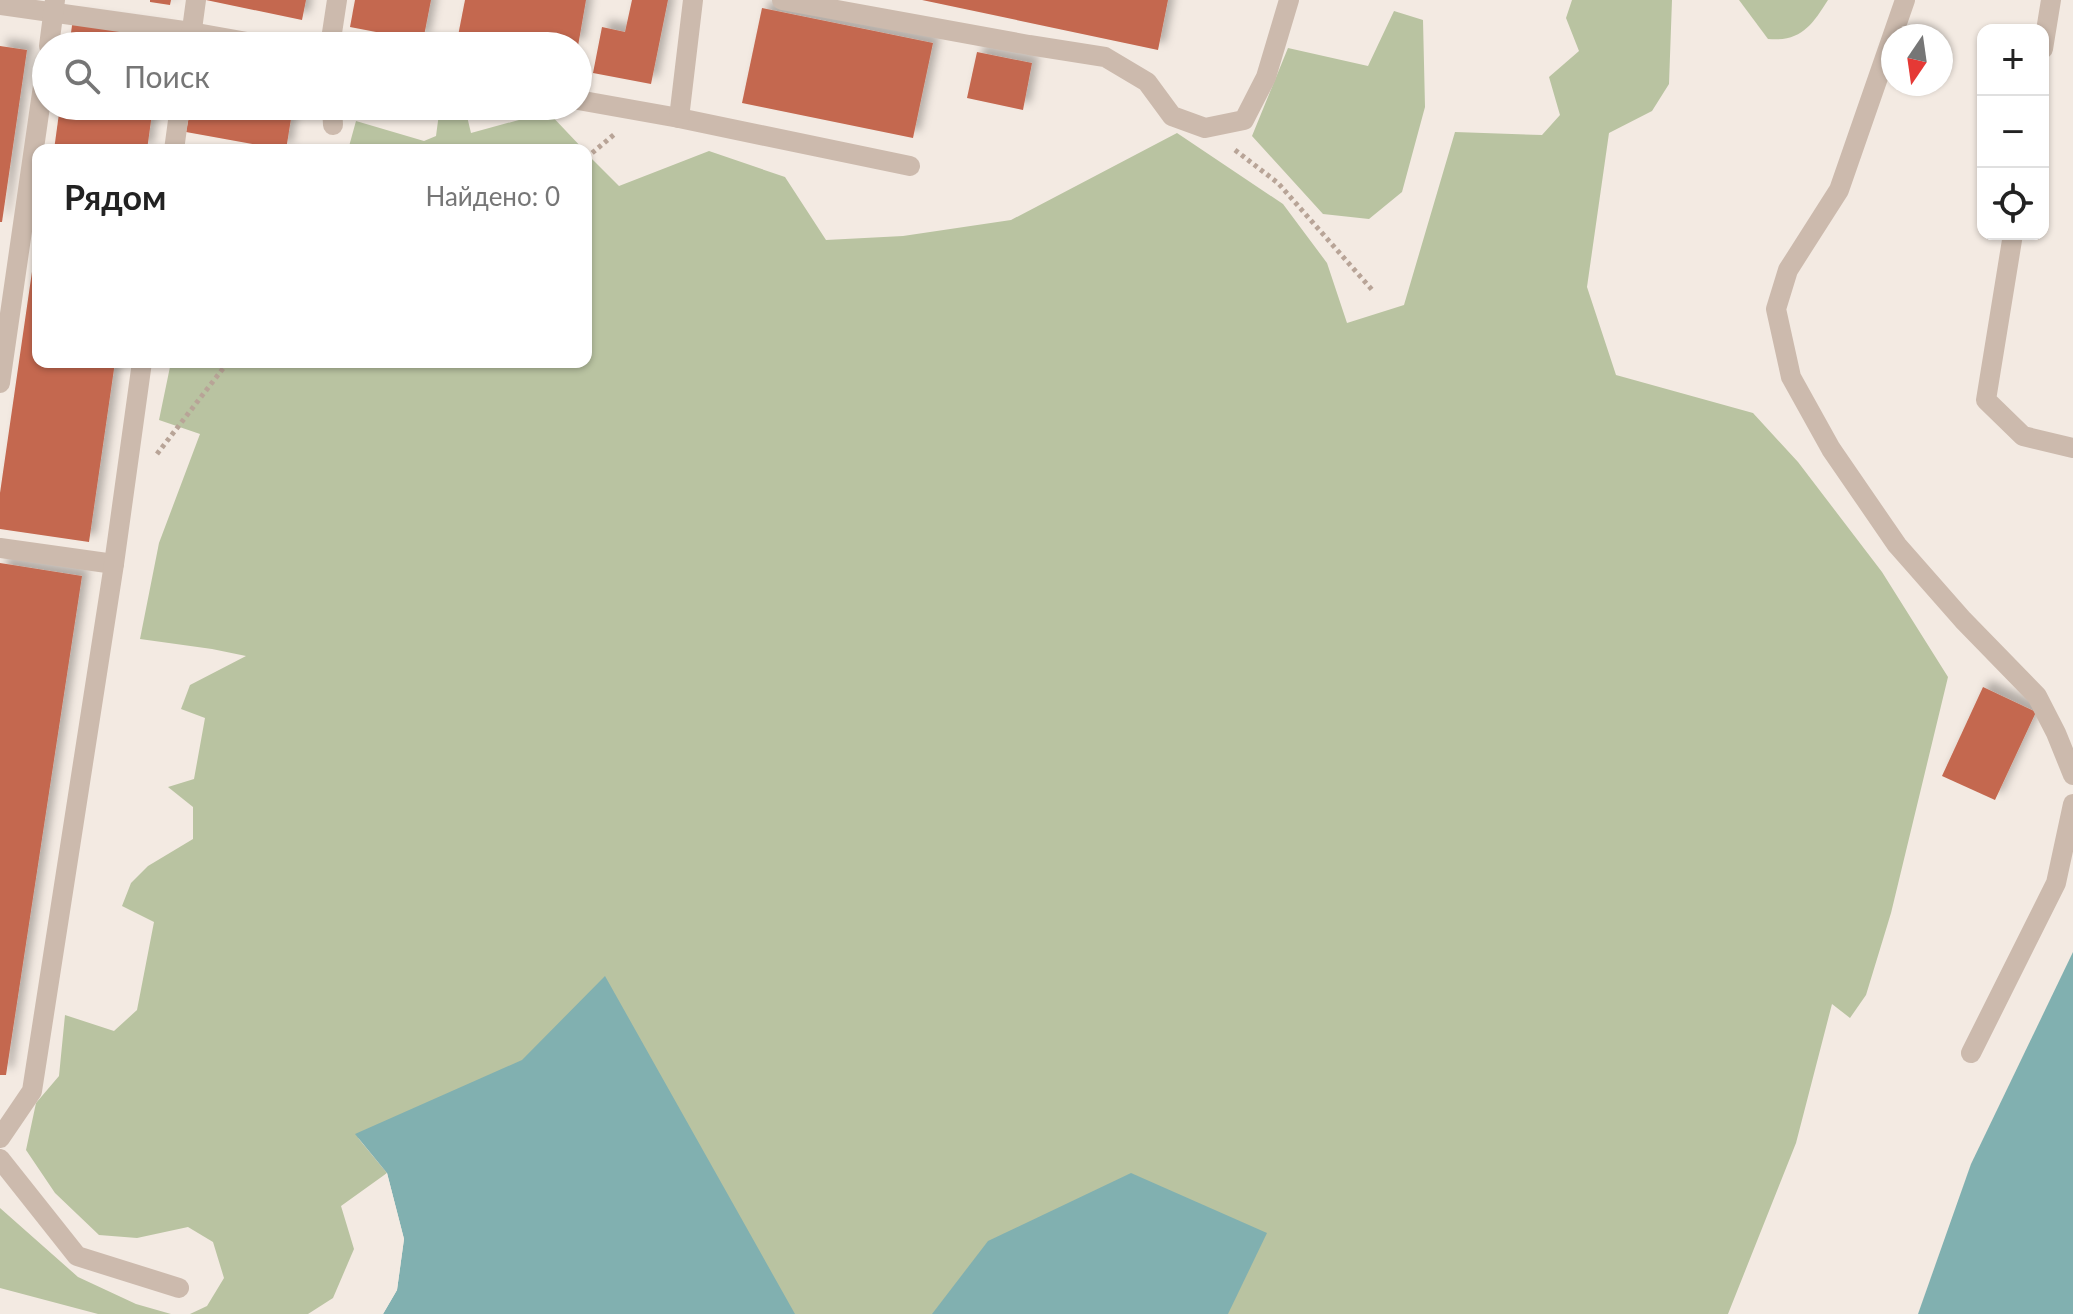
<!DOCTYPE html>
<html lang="ru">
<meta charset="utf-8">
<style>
body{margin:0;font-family:Lato,sans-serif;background:#f2f2f2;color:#222}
.controls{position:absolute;right:24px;top:24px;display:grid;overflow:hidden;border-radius:16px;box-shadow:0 2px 6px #0004}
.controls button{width:72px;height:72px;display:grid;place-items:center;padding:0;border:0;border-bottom:2px solid #e0e0e0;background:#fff;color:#222;font:40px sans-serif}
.compass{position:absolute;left:1881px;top:24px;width:72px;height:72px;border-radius:50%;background:#fff;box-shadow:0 2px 6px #0004;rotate:193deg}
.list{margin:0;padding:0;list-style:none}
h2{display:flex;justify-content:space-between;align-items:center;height:104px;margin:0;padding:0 32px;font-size:34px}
h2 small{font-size:26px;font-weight:400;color:#767676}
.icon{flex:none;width:44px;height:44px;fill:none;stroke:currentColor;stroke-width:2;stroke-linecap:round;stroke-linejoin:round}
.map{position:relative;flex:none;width:2073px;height:1314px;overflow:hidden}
.search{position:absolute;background:#fff;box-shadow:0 2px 6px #0004;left:32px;top:32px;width:560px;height:88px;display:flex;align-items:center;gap:20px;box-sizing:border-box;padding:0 28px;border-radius:44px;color:#767676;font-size:30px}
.panel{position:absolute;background:#fff;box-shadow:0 2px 6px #0004;left:32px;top:144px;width:560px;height:224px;border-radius:16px}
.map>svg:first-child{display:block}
.green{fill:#b9c3a1}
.water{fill:#81b0b0}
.pier{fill:#f3eae2}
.building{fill:#c4684f;filter:url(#shadow)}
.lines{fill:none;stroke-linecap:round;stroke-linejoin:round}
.path{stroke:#b8a497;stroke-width:5;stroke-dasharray:4 4;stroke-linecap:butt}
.minor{stroke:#ccbaad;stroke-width:20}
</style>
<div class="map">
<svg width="2073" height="1314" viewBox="0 0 2073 1314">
<defs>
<filter id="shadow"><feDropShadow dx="7" dy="-7" stdDeviation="4" flood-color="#0004"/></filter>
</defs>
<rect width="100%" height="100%" fill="#f3eae2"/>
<g class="green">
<path d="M1572,0H1672L1669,84L1652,111L1609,133L1587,287L1616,375L1753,413L1798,462L1882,572L1948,677L1891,913L1866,995L1850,1018L1832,1004L1796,1143L1728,1314H452L440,1195L358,1138L387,1173L341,1206L354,1249L333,1298L308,1314H190L207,1306L224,1278L213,1242L188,1227L137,1238L99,1235L55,1193L26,1150L36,1103L59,1076L65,1015L114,1031L137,1010L154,922L122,906L131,883L148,866L193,839V807L168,787L194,779L205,718L181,709L190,685L246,656L212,649L140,639L159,543L200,434L159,420L171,362H586V153L619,186L709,151L785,177L826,240L903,236L1011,220L1177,133L1283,204L1327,263L1347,323L1404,305L1455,132L1542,135L1560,115L1549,77L1579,51L1566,18Z"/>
<path d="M1739,0H1828C1812,25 1801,42 1768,39Z"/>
<path d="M1394,11L1423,20L1425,107L1402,192L1369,219L1323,214L1252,136L1288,48L1368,66Z"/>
<path d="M440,106L465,108L471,133L548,112L584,150H348L356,121L424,141L436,136Z"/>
<path d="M0,1208L78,1277L136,1304L171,1314H98L0,1288Z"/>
</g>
<g class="water">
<path d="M2073,952V1314H1918L1971,1164Z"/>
<path d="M605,976L795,1314H383L397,1290L404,1239L387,1173L355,1134L522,1060Z"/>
<path d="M1131,1173L1267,1233L1228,1314H932L988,1241Z"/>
</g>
<path class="pier" d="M387,1173L404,1239L397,1290L383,1314H379L393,1289L400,1239L384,1176Z"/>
<g class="building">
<path d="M150,0H171L170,5L150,2Z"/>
<path d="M206,0H306L302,20Z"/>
<path d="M355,0H431L423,41L350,27Z"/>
<path d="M465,0H586L578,46H456Z"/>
<path d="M632,0H668L651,84L593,73L602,27L625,32Z"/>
<path d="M922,0H1168L1158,50Z"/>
<path d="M762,8L933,43L913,138L742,103Z"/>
<path d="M73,19L164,32L162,46H69Z"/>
<path d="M0,46L27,50L2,222H0Z"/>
<path d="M977,52L1032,63L1023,110L967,98Z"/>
<path d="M60,106H153L147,150H54Z"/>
<path d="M191,106H293L286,150L186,132Z"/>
<path d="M36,244H38V362H115L89,542L0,529V493Z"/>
<path d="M0,563L82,576L6,1075H0Z"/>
<path d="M1983,687L2036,712L1995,800L1942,776Z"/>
</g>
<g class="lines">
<g class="path">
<path d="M1235,150L1278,183L1373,291"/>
<path d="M586,158L616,133"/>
<path d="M157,454L228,362"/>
</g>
<g class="minor">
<path d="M782,0L1029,45L1105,57L1147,82L1172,116L1205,128L1244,120L1266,77L1289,0"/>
<path d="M1905,0L1839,190L1788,270L1776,309L1791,377L1831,449L1897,545L1963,620L2037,696L2056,733L2073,775"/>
<path d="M0,5L191,32L269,46"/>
<path d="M190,44L196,0"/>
<path d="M49,46L55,0"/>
<path d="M330,46L337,0"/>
<path d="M2043,49L2051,0"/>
<path d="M578,100L679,118L910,166"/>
<path d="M332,106L333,125"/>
<path d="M679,118L693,0"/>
<path d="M174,150L180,106"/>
<path d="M2013,234L1986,400L2023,436L2073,448"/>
<path d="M0,383L46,65"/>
<path d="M0,548L114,564"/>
<path d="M1971,1053L2056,883L2073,804"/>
<path d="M0,1138L32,1091L114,564L142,362"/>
<path d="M0,1159L77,1256L179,1288"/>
</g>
</g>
</svg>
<div class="controls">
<button>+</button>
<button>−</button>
<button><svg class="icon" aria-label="locate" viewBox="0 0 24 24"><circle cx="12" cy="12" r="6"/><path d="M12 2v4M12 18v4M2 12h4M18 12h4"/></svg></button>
</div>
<svg class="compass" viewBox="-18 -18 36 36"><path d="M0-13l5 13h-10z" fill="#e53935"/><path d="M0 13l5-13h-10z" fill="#767676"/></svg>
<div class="search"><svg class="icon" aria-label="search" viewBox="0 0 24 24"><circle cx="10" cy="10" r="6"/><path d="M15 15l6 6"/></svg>Поиск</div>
<section class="panel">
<h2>Рядом<small>Найдено: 0</small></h2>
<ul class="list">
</ul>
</section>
</div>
